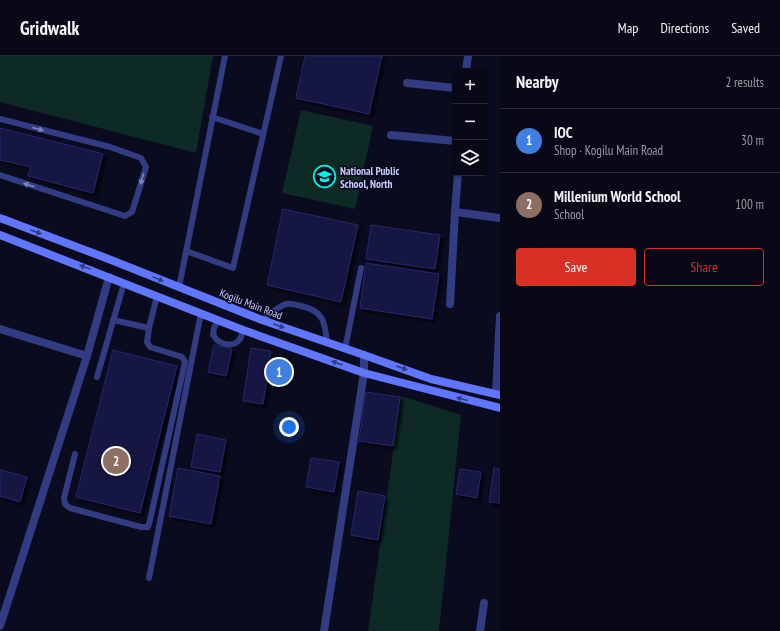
<!DOCTYPE html>
<meta charset="utf-8">
<style>
body{margin:0;font-family:"PT Sans Narrow",sans-serif;background:#111120;color:#f1f3f6}
.controls{position:absolute;right:12px;top:12px;display:grid;overflow:hidden;border-radius:4px;box-shadow:0 1px 3px #0004}
.controls button{width:36px;height:36px;display:grid;place-items:center;padding:0;border:0;border-bottom:1px solid #292936;background:#080817;color:#f1f3f6;font:20px sans-serif}
.you{position:absolute;left:289px;top:371px;width:14px;height:14px;margin:-10px;border:3px solid #fff;border-radius:50%;background:#1a73e8;box-shadow:0 0 0 6px #1a73e833}
.badge{display:grid;place-items:center;width:26px;height:26px;border-radius:50%;background:#d93025;color:#fff;font-size:13px;font-weight:700}
.pin{position:absolute;translate:-50% -50%;border:2px solid #fff;box-shadow:0 1px 4px #0006}
.list{margin:0;padding:0;list-style:none}
h2{display:flex;justify-content:space-between;align-items:center;height:52px;margin:0;padding:0 16px;font-size:17px}
h2 small{font-size:13px;font-weight:400;color:#989aa1}
.list li{display:grid;grid-template-columns:26px 1fr auto;gap:12px;align-items:center;box-sizing:border-box;height:64px;padding:0 16px;border-top:1px solid #292936}
.list b{display:block;font-size:15px;white-space:nowrap}
.list p{margin:0;font-size:13px;white-space:nowrap;color:#989aa1}
.list em{font-size:13px;font-style:normal;color:#989aa1}
.actions{display:flex;gap:8px;padding:12px 16px}
.actions a{flex:1;padding:9px 0;border:1px solid #d93025;border-radius:4px;text-align:center;font-size:14px;color:#d93025}
.actions .main{background:#d93025;color:#fff}
.icon{flex:none;width:22px;height:22px;fill:none;stroke:currentColor;stroke-width:2;stroke-linecap:round;stroke-linejoin:round}
.map{position:relative;flex:none;width:500px;height:575px;overflow:hidden}
header{display:flex;align-items:center;gap:24px;box-sizing:border-box;height:56px;padding:0 20px;background:#080817;border-bottom:1px solid #292936}
header strong{font-size:19px}
nav{display:flex;gap:22px;margin-inline-start:auto;font-size:14px}
main{display:flex}
aside{flex:1;background:#080817}
.map>svg:first-child{display:block}
.green{fill:#0d2a24}
.building{fill:#171542;stroke:#282670;filter:url(#shadow)}
.lines{fill:none;stroke-linecap:round;stroke-linejoin:round}
.service{stroke:#323c82;stroke-width:6}
.minor{stroke:#323c82;stroke-width:8}
.secondary{stroke:#6076ff;stroke-width:8}
.oneway{fill:#7e84c0}
.oneway2{fill:#313b84}
.labels{text-anchor:middle;stroke-width:3;stroke-linejoin:round;paint-order:stroke}
.poi-label{font-size:11px;font-weight:bold;fill:#c9ccff;stroke:#0b0b1f;text-anchor:start}
.street-label{font-size:11px;fill:#c9ccff;stroke:#0b0b1f}
</style>
<header>
<strong>Gridwalk</strong>
<nav><a>Map</a><a>Directions</a><a>Saved</a></nav>
</header>
<main>
<div class="map">
<svg width="500" height="575" viewBox="0 0 500 575">
<defs>
<filter id="shadow"><feDropShadow dx="3.5" dy="3.5" stdDeviation="1" flood-color="#0009"/></filter>
</defs>
<rect width="100%" height="100%" fill="#0b0b1f"/>
<g class="green">
<path d="M0,0H213L196,97L0,46Z"/>
<path d="M301,54L373,70L355,153L282,137Z"/>
<path d="M401,340L461,359L439,575H368Z"/>
</g>
<g class="building">
<path d="M305,0H382L369,58L296,42Z"/>
<path d="M0,72L103,98L93,137L28,120L31,111L0,104Z"/>
<path d="M283,153L358,169L341,246L267,229Z"/>
<path d="M371,169L440,179L435,213L366,203Z"/>
<path d="M366,207L439,218L432,263L360,252Z"/>
<path d="M214,289L232,293L226,320L208,316Z"/>
<path d="M251,292L271,295L263,348L243,345Z"/>
<path d="M113,294L177,310L140,457L76,441Z"/>
<path d="M366,336L400,341L393,390L359,385Z"/>
<path d="M197,378L226,384L220,416L191,411Z"/>
<path d="M311,402L339,406L334,436L306,431Z"/>
<path d="M178,412L220,420L211,468L169,460Z"/>
<path d="M494,412L500,413V447L489,446Z"/>
<path d="M460,413L481,416L477,442L456,438Z"/>
<path d="M0,414L27,421L20,446L0,440Z"/>
<path d="M358,435L385,440L378,484L351,479Z"/>
</g>
<g class="lines">
<g class="service">
<path d="M212,61L263,78"/>
<path d="M0,63L110,91L141,102L146,111L132,156L125,160L0,119"/>
<path d="M186,195L233,212L281,0"/>
<path d="M179,231L225,0"/>
<path d="M113,264L149,272"/>
<path d="M218,264L214,272L213,279C215,280 215,283 217,284C223,289 235,291 240,283C242,280 242,276 243,274"/>
<path d="M262,264C269,259 277,251 286,248C291,247 296,249 301,250C324,255 325,266 327,287"/>
<path d="M345,293L361,212"/>
<path d="M97,321L124,227"/>
<path d="M75,398L64,442L65,448L70,452L141,471H148L150,464L185,306L182,301L150,291L147,286L149,272L157,240"/>
<path d="M149,522L201,257"/>
</g>
<g class="minor">
<path d="M466,15L468,0"/>
<path d="M407,27L455,32"/>
<path d="M391,79L455,85"/>
<path d="M455,156L500,162"/>
<path d="M450,248L455,156L458,117"/>
<path d="M0,273L87,300L109,221"/>
<path d="M496,338L500,260"/>
<path d="M0,570L87,300"/>
<path d="M324,575L364,317V299"/>
<path d="M480,575L484,547"/>
</g>
<g class="secondary">
<path d="M0,162L106,202L262,264L364,299L431,323L500,339"/>
<path d="M0,179L243,274L364,317L500,352"/>
</g>
</g>
<defs><path id="oneway-solid" d="M-6-.8H1V-3.2L6.5 0L1 3.2V.8H-6Z"/></defs>
<g class="oneway">
<use href="#oneway-solid" transform="translate(38 73) rotate(15)"/>
<use href="#oneway-solid" transform="translate(142 123) rotate(106)"/>
<use href="#oneway-solid" transform="translate(29 129) rotate(-162)"/>
</g>
<g class="oneway2">
<use href="#oneway-solid" transform="translate(36 176) rotate(21)"/>
<use href="#oneway-solid" transform="translate(85 211) rotate(-159)"/>
<use href="#oneway-solid" transform="translate(158 223) rotate(22)"/>
<use href="#oneway-solid" transform="translate(279 270) rotate(19)"/>
<use href="#oneway-solid" transform="translate(337 307) rotate(-160)"/>
<use href="#oneway-solid" transform="translate(402 312) rotate(20)"/>
<use href="#oneway-solid" transform="translate(462 343) rotate(-165)"/>
</g>
<defs>
<symbol id="school-ring" viewBox="-11 -11 22 22"><circle r="9.5" fill="#0b0b1f" stroke="#00f4e5" stroke-width="1.5"/><path d="M0-5L7-2L0 1L-7-2ZM-4 1L0 2.5L4 1V4Q0 6-4 4Z" fill="#00f4e5"/></symbol>
</defs>
<g fill-rule="evenodd">
<use href="#school-ring" x="312" y="108" width="25" height="25"/>
</g>
<g class="labels">
<g class="poi-label">
<text x="340" y="119">National Public<tspan x="340" dy="13">School, North</tspan></text>
</g>
<g class="street-label">
<text transform="translate(251 248) rotate(21)" y="4">Kogilu Main Road</text>
</g>
</g>
</svg>
<div class="controls">
<button>+</button>
<button>−</button>
<button><svg class="icon" aria-label="layers" viewBox="0 0 24 24"><path d="M12 4l9 5-9 5-9-5zM3 14l9 5 9-5"/></svg></button>
</div>
<div class="you"></div>
<div class="pin badge" style="left:279px;top:316px;background:#3f7fe0">1</div>
<div class="pin badge" style="left:116px;top:405px;background:#8d6e63">2</div>
</div>
<aside>
<h2>Nearby<small>2 results</small></h2>
<ul class="list">
<li><span class="badge" style="background:#3f7fe0">1</span><div><b>IOC</b><p>Shop · Kogilu Main Road</p></div><em>30 m</em></li>
<li><span class="badge" style="background:#8d6e63">2</span><div><b>Millenium World School</b><p>School</p></div><em>100 m</em></li>
</ul>
<div class="actions"><a class="main">Save</a><a>Share</a></div>
</aside>
</main>
